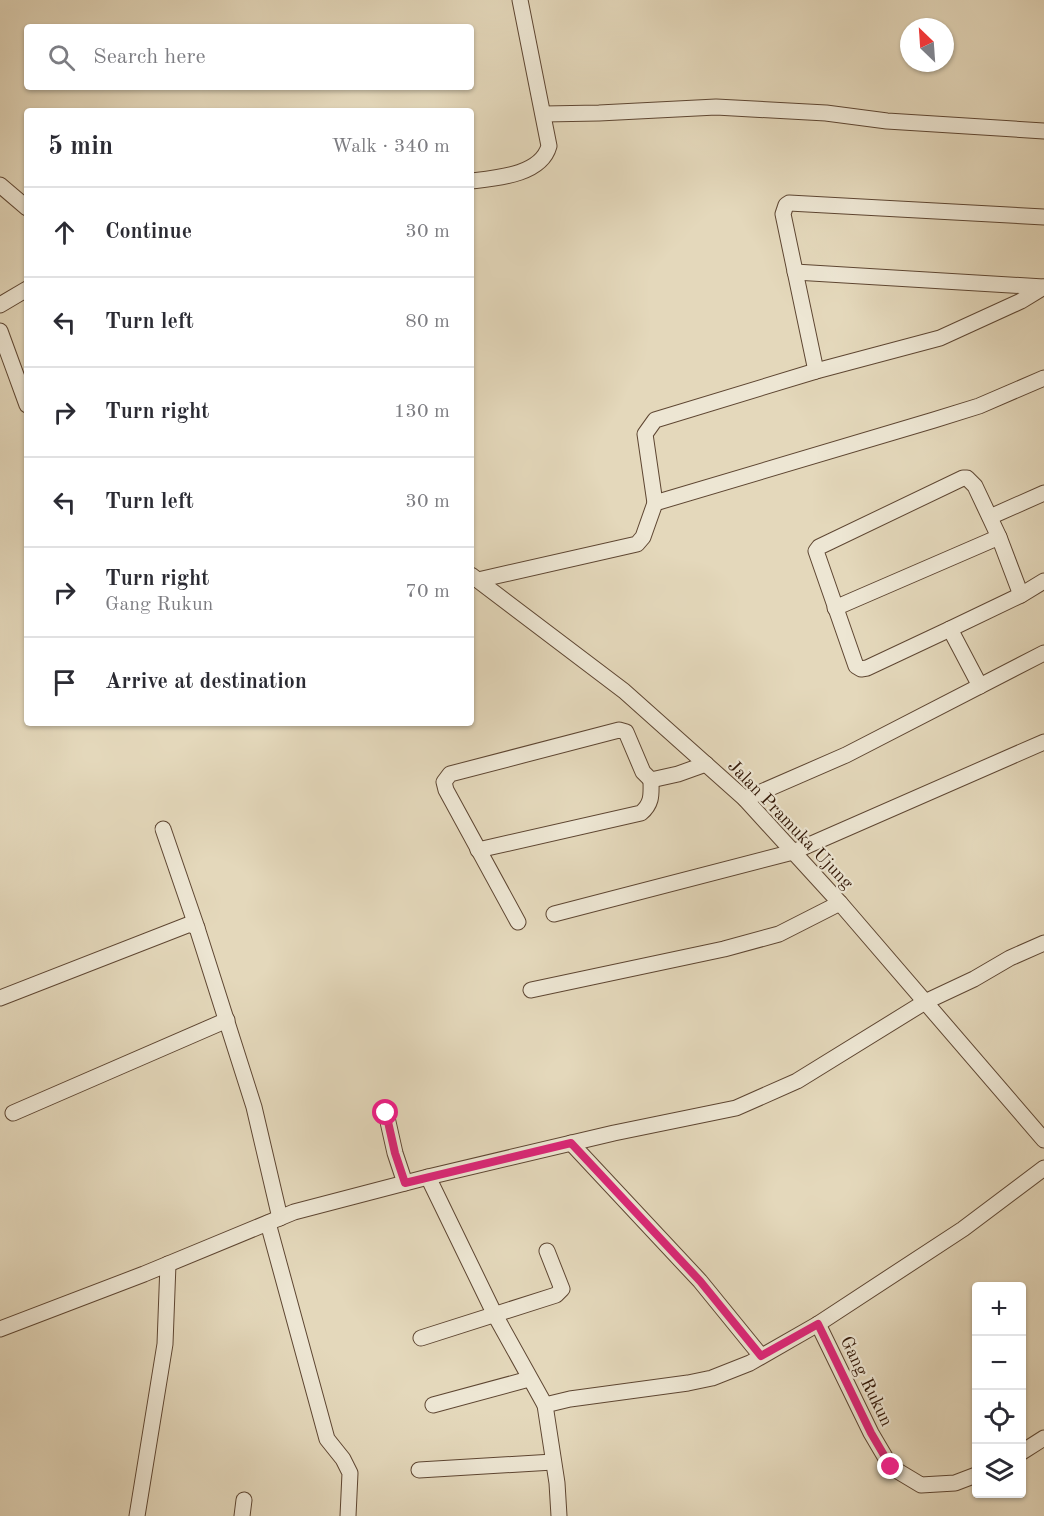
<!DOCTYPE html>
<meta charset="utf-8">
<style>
body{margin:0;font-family:"Old Standard TT",serif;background:#f2f2f3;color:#2b2b33}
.controls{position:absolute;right:18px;bottom:18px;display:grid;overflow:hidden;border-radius:6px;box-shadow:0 2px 4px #0004}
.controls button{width:54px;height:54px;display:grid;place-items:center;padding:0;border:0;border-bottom:2px solid #e1e1e2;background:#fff;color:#2b2b33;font:30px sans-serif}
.compass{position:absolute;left:900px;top:18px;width:54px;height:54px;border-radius:50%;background:#fff;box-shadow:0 2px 4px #0004;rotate:335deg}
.stop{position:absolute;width:18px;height:18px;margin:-14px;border:4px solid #db2777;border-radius:50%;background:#fff}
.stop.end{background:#db2777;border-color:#fff;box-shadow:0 2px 6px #0008}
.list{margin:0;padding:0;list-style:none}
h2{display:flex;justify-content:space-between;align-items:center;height:78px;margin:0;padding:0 24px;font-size:26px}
h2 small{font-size:20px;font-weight:400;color:#7c7c81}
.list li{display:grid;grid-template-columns:39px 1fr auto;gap:18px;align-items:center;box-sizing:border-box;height:90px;padding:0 24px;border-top:2px solid #e1e1e2}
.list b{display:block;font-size:22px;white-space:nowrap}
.list p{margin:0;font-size:20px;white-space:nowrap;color:#7c7c81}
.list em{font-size:20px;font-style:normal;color:#7c7c81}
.icon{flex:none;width:33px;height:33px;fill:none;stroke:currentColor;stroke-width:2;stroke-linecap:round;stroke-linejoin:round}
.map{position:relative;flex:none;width:1044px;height:1516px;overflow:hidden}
.search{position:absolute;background:#fff;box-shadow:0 2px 4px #0004;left:24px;top:24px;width:450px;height:66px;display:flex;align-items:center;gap:15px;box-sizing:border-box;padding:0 21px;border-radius:6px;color:#7c7c81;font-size:22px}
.panel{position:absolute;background:#fff;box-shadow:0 2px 4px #0004;left:24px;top:108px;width:450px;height:618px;border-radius:6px}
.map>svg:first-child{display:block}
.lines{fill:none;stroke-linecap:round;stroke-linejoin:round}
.minor-casing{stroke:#5e4632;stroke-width:17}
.minor{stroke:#ede6d3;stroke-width:15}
.route{stroke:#db2777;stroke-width:8}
.labels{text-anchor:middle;stroke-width:4.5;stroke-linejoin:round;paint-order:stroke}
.street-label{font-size:18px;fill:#311605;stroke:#ede6d3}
</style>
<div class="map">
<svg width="1044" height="1516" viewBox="0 0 1044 1516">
<rect width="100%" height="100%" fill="#e4d8bb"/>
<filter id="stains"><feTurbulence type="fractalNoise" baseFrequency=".00333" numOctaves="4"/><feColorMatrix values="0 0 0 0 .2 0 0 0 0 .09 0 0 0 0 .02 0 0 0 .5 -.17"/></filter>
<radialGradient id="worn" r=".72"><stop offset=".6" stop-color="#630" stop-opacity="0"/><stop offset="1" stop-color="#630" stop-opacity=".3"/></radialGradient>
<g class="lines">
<defs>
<g id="minor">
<path d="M544,114L599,113L716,107L826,113L887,121L1044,131"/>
<path d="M471,181C497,178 541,175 549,146L520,0"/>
<path d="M0,185L27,208"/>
<path d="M795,272L1044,287"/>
<path d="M0,305L27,289"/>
<path d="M0,331L27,405"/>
<path d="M816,371L783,214L786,205L789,203L1044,217"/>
<path d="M655,503L645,434L655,420L816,371L940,338L1021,301L1044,287"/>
<path d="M990,517L1044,493"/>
<path d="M471,575L624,691L745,799L840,903L1044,1140"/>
<path d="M478,580L637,544L643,537L655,503L934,420L979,406L1044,378"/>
<path d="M835,608L999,537"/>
<path d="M950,629L867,668L861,669L856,666L816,551L819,547L963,478H967L975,486L999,537L1021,595"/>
<path d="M980,686L950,629L1021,595L1044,581"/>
<path d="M745,799L846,755L1044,653"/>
<path d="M163,829L197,928"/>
<path d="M478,850L641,813C653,803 651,793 651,780"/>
<path d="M554,914L793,852L1044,742"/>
<path d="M518,922L446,790L444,782L450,774L619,730L626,732L643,772L651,780L678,774L706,764"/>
<path d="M531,990L724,949L779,934L840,903"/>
<path d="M0,998L190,924L197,928L254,1107L280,1218"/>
<path d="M13,1113L227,1020"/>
<path d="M386,1113L395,1153L405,1183"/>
<path d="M571,1143L700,1281L761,1356"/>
<path d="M428,1177L495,1315L545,1405"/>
<path d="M268,1223L327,1439L343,1459L350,1473L348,1516"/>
<path d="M818,1324L871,1433L891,1467L921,1485L955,1483L976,1475"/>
<path d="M0,1329L144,1274L294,1212L428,1177L614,1133L736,1108L797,1081L925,1002L974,979L1010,958L1044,943"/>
<path d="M421,1338L556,1295L562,1289L547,1251"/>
<path d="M433,1405L529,1379"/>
<path d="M1022,1452L1044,1438"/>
<path d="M419,1470L553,1462"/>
<path d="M137,1516L165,1344L168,1264"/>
<path d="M242,1516L244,1500"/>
<path d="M559,1516L557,1483L545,1405L570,1399L688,1383L712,1378L750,1363L818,1324L963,1229L1044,1168"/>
</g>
</defs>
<use href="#minor" class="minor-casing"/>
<use href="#minor" class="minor"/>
</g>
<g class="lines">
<path class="route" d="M386,1113L395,1153L405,1183L571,1143L700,1281L761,1356L818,1324L871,1433L891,1467"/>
</g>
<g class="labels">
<g class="street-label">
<text transform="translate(791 824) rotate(46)" y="6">Jalan Pramuka Ujung</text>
<text transform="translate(867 1381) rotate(64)" y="6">Gang Rukun</text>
</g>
</g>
<rect width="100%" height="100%" filter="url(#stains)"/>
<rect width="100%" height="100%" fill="url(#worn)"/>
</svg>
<div class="controls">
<button>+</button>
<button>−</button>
<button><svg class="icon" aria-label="locate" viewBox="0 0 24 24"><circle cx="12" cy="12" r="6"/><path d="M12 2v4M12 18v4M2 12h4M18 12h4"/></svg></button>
<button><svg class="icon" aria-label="layers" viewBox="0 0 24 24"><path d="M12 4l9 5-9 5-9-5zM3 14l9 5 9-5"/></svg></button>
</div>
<svg class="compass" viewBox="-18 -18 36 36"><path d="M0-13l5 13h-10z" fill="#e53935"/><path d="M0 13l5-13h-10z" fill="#7c7c81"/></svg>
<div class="stop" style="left:386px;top:1113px"></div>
<div class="stop end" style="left:891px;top:1467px"></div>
<div class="search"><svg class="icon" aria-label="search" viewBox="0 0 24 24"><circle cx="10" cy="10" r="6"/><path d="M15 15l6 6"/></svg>Search here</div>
<section class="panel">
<h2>5 min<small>Walk · 340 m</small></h2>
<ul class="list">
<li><svg class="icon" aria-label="ahead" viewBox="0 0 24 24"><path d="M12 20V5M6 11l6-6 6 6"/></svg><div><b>Continue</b></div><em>30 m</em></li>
<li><svg class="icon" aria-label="left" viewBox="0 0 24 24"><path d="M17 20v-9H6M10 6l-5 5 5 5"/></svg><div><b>Turn left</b></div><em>80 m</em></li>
<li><svg class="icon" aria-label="right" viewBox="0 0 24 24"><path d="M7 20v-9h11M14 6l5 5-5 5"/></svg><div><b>Turn right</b></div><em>130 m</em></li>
<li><svg class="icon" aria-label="left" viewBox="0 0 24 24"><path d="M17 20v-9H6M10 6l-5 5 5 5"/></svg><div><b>Turn left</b></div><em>30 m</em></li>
<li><svg class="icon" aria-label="right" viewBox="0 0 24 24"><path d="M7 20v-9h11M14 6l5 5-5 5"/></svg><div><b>Turn right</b><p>Gang Rukun</p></div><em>70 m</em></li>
<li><svg class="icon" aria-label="arrive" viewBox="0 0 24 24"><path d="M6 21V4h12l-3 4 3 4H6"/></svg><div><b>Arrive at destination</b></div></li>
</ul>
</section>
</div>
